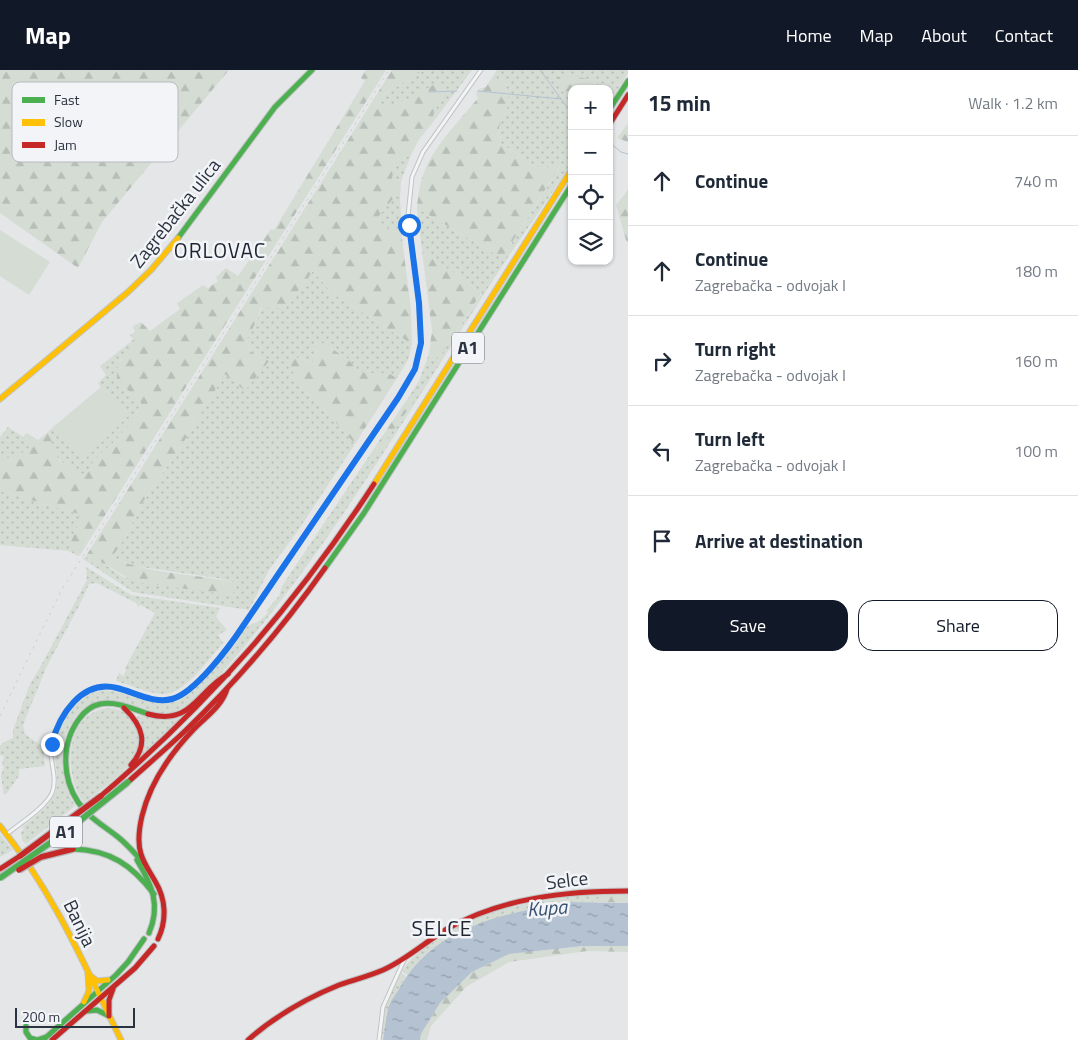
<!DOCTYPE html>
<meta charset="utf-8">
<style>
body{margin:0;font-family:"Titillium Web",sans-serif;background:#f6f6f7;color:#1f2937}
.controls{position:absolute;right:15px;top:15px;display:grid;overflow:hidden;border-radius:10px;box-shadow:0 1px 4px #0004}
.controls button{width:45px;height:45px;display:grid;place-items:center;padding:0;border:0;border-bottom:1px solid #e0e1e3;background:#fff;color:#1f2937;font:25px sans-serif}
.scale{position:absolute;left:15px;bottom:12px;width:120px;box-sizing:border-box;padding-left:5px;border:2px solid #2c3340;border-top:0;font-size:14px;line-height:18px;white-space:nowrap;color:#2c3340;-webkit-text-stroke:4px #f2f4f7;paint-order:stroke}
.stop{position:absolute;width:15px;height:15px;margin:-11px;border:4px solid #1a73e8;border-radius:50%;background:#fff}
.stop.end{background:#1a73e8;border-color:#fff;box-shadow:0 1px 5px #0008}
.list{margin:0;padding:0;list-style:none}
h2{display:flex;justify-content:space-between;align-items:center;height:65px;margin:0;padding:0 20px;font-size:21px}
h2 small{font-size:16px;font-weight:400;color:#747a83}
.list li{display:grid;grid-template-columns:32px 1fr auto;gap:15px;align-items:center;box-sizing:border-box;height:90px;padding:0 20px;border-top:1px solid #e0e1e3}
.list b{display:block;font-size:19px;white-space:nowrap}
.list p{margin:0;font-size:16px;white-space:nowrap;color:#747a83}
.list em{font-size:16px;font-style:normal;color:#747a83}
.actions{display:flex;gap:10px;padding:15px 20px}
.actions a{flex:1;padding:11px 0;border:1px solid #111827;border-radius:15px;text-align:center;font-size:18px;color:#111827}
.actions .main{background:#111827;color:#fff}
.icon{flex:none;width:28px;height:28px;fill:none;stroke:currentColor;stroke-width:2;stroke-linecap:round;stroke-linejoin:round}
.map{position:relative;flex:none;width:628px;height:970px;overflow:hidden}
header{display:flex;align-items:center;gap:30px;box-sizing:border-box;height:70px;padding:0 25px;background:#111827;color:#fff}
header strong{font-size:24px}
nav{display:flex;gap:28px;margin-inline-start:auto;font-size:18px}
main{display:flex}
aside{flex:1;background:#fff}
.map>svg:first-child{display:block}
.grass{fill:url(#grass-dots)}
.forest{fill:url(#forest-firs)}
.garden{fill:#d5dcd4}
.water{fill:url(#water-ripples)}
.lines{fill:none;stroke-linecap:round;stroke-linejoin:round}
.stream{stroke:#b4c2d1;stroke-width:1}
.street-casing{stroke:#c2c4c6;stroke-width:5}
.fast-casing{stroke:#c1c3c5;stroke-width:7}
.slow-casing{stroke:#c1c3c5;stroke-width:7}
.jam-casing{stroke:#c1c3c5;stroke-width:7}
.street{stroke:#f3f4f5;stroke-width:3}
.fast{stroke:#4caf50;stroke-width:5}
.slow{stroke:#ffc107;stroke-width:5}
.jam{stroke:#c62828;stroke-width:5}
.rail{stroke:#ccced0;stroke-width:1;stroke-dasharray:2.5 5;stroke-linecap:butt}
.fast-bridge-casing{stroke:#b6b9bc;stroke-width:8;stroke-linecap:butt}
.jam-bridge-casing{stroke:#b6b9bc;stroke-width:8;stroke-linecap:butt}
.fast-bridge{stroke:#4caf50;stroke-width:5.5}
.jam-bridge{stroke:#c62828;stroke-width:5.5}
.route{stroke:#1a73e8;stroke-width:6}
.labels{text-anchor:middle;stroke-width:5;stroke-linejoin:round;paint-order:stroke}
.shield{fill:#f2f4f7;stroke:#676d77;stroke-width:1}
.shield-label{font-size:18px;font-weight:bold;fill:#2c3340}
.street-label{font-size:19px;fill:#2c3340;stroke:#f2f4f7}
.water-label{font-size:20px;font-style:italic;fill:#395271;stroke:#f2f4f7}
.quarter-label{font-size:21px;letter-spacing:1px;fill:#1e2531;stroke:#f2f4f7}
.key{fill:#f2f4f7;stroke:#b7bac0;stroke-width:1}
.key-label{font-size:14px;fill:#2c3340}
</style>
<header>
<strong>Map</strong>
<nav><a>Home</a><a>Map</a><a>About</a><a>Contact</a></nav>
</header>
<main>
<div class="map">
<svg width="628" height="970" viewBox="0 0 628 970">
<defs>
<pattern id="grass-dots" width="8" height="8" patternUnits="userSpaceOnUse" patternTransform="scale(1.25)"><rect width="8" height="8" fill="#d5dcd4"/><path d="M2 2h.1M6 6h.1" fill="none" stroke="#b7bdb7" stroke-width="1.8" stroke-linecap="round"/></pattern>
<pattern id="forest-firs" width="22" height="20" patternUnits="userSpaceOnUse" patternTransform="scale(1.25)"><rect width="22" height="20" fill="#d5dcd4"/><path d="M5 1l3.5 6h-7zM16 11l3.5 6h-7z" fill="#b7bdb7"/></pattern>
<pattern id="water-ripples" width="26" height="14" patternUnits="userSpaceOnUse" patternTransform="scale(1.25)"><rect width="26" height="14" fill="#b4c2d1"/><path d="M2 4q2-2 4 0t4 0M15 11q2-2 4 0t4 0" fill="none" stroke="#939eab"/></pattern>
</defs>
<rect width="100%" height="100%" fill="#e4e6e8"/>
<g class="grass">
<path d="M427,0H472L433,52L432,43L440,32L412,29L388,36L377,35L386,22L395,18L416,4Z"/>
<path d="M497,0H628V3L609,32V19H599L603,13L561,19C565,23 571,29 572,34C573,42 573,86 571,92C566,105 555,117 548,129C525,162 502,195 481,229C400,355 325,485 226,598C212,613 195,635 175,642C142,653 111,610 80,642C55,668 59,707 75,736L26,774L22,770L21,763L24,759L22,757C33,748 48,738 54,725C60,713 55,697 55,684C54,666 67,643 80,630C109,604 142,640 174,632C192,628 224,588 236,573C239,568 242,561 246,557C249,554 253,554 257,552C261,550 265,546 268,542L266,541L279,526L282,516L371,383L375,385L413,332L408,328L419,311L429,284L439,288L482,223L422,181L417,138L502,188L560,97L541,98L528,94L520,85L501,74L499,57L509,33L505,12L493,6Z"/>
<path d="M411,85L401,111L392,109L395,91Z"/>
<path d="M396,125L400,127L402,168L380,152L378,147Z"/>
<path d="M313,201L332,223L412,274L408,290L397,308L388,303H367L358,301L347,288L317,270L316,293L295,287L296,311L324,339L355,374L297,462L269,500L249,540L133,522L83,489L86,486L94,494L100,491L123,507L232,525L236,513L217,508L134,496L111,487L125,468L142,433L181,376L225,303L269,292L250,282L247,269L253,258L262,238H285Z"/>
<path d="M129,273L134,279L119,291L125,316L141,333L132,352L115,371L93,391L92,398L82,406C69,397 57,391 49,376L54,368L48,362L52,358L83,390L128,346L116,328L101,317L98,313L106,305L100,296Z"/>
<path d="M8,357L28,370L31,376L12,391L0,382V367Z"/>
<path d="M0,421L79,444V453L70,476L80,485L78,486L69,481L0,475Z"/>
<path d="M86,497L131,525L220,538L216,547L227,560L218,565L223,573C208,589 185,626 161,624C146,623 131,615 116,611L119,603L123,606L126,601L125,598L155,543L140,535L138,537L136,533L97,513L89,514L81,532L46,598L23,655L25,664L43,677L45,696L19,699V706L7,723L4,725L1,706L4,696L2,695L4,686L0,685V676L4,672L13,668V660L30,614L42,594L87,510Z"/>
<path d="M107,638C118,638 127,642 133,651C138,657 143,668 140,676C134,698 101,719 84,733C63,705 64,644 107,638Z"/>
<path d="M139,645L159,650L181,648L141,687C147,673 146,660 137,647Z"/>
<path d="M0,764L13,780L0,787Z"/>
<path d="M597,824L602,827L603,832H567L407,905L402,901C409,890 416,884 426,877C475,840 537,829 597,824Z"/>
<path d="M401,903L406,906L390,935L383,970H381L385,937Z"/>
</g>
<g class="forest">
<path d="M0,0H229L102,152L78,198L0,143Z"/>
<path d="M366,0H386L80,485L69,476L79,453V444L0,421V382L12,391L31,376L28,370L23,367L27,363L38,370L48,362L54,368L49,376L60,391L82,406L92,398L93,391L115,371L132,352L141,333L118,310C114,292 121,289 134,279L129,273L134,269L130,265L135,262L133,256L141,252L150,261L180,239L177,233L203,215L208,218L218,211L216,207L226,198L238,206L271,159L274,160L365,11L361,8Z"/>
<path d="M392,0H427L416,4L395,18L386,22L377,35L388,36L412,29L416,20H424L435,14L439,17H446L448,25C439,33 432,40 433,52L418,71L411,85L395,91L392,109L401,111L400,127L396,125L378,147L380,152L402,168L411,240L412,274L332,223L313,201L285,238H261L253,258L247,269L250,282L269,291L245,321L225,304L181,376L142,433L125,468L112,487C147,505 197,503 236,513L232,525L134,512L100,491L94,494L86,486Z"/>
<path d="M493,6L505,12L509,33L499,57L501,74L520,85L528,94L541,98L560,96L502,188L417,138C418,125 420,112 425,100C435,75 461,49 478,28L476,23L479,19L486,17Z"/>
<path d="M575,6L603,13L599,19H572V32L561,19L557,7Z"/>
<path d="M628,53V72L617,68Z"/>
<path d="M628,120V172L626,170L616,135Z"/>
<path d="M422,181L482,222L439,288L429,284L432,260Z"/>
<path d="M317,270L347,288L358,301L367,303H388L397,308L355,374L324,339L296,311L290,293L294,287L316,293Z"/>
<path d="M408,328L413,332L375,386L371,383Z"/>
<path d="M597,824H628V833L603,832L602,828L597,827Z"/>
<path d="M583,876H628V882L587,881L509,892L466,917L431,956L427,970H420L421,964L440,933L472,902L509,884Z"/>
</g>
<g class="garden">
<path d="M0,160L50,192L29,225L0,206Z"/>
<path d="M101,317L116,328L128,346L83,391L52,358Z"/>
</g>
<path class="water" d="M567,832L628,833V876H583L509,884L472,902L440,933L421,964L420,970H383C385,959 386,946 389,936C391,930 396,924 399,919C433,857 503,844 567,832Z"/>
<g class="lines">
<g class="stream">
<path d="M540,0L572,44"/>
<path d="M478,21L561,29"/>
<path d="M429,22L457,21"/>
<path d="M610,73L621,82L628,84"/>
</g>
<defs>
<g id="street">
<path d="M7,764C19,754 46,737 52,723C57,711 52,697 51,685C49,665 65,637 81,625C113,601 141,637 172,629C195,623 230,576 243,556L407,314L415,299L421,273L419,233L408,146L412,107L423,82L481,0"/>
<path d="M379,970L383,937L405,888"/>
</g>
<g id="fast">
<path d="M609,40L628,11"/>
<path d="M178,168L275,37L312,0"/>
<path d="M325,498L364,443L572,114"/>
<path d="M73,779C110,780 132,795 154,824"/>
<path d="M137,790C152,815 161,835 149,863"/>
<path d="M145,794C136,785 128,775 118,767C104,756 88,747 78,732C62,708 61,673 79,649C84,642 91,636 100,634C117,631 133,639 148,644"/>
<path d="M87,941L97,940L109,946"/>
<path d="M26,956V962L30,968L37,970L46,967"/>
<path d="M43,970L116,905L128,892L144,869"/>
</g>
<g id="slow">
<path d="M0,329L128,222L151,200L178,168"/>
<path d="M374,414L572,99"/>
<path d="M0,756C54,823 84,894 121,970"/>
<path d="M88,904L97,911L108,910"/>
<path d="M84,932L89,921L88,903"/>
</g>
<g id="jam">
<path d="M609,55L628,25"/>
<path d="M124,638C143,656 149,674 131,695"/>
<path d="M148,644C192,656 196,622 228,604"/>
<path d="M128,712C147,695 167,678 185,661C237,611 284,556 325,498"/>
<path d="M101,726C209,633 296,534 374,414"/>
<path d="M0,799L20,786"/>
<path d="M158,869C167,850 166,829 155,811C150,802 144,794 141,784C137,772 139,759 142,746C150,713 170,684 194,659C206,647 222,636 227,619"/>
<path d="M109,946V930L113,919"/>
<path d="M52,970L135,898L154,876"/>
<path d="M248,970C274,947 307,928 339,915C354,910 369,906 383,900C406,890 425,872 447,859C501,828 566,821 628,821"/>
</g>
</defs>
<use href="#street" class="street-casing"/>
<use href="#fast" class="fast-casing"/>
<use href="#slow" class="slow-casing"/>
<use href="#jam" class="jam-casing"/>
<use href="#street" class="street"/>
<use href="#fast" class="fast"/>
<use href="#slow" class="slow"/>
<use href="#jam" class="jam"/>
<path class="rail" d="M0,646L61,521L389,0"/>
<defs>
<path id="fast-bridge" d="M0,808L67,761L128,712"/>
<g id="jam-bridge">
<path d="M20,786L101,726"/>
<path d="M19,800L41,787L73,779"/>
</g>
</defs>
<use href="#fast-bridge" class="fast-bridge-casing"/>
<use href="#jam-bridge" class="jam-bridge-casing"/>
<use href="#fast-bridge" class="fast-bridge"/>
<use href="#jam-bridge" class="jam-bridge"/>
</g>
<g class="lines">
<path class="route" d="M52,674C59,645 82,609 117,618C134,622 154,634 172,629C195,623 230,576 243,556L398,328L415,299L421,273L419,233L409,155"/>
</g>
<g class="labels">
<g class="shield">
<rect x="452" y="262.5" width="32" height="31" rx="4"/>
<rect x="50" y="746.5" width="32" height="31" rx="4"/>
</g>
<g class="shield-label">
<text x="468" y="284">A1</text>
<text x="66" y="768">A1</text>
</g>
<g class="street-label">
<text transform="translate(175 143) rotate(-52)" y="7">Zagrebačka ulica</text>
<text transform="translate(567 810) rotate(-7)" y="7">Selce</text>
<text transform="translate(80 853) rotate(64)" y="7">Banija</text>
</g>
<g class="water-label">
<text transform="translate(547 838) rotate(-4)" y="7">Kupa</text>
</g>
<g class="quarter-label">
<text x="220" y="188">ORLOVAC</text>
<text x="442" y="866">SELCE</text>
</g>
</g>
<rect x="12" y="12" width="166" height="80" rx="8" class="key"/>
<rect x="22" y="27" width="23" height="6" fill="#4caf50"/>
<rect x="22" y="49" width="23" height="7" fill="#ffc107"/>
<rect x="22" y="72" width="23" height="6" fill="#c62828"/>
<g class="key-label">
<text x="54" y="35">Fast</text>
<text x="54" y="57">Slow</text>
<text x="54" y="80">Jam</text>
</g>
</svg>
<div class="controls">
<button>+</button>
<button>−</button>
<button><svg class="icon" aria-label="locate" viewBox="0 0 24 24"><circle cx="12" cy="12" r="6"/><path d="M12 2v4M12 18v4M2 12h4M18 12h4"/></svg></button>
<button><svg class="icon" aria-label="layers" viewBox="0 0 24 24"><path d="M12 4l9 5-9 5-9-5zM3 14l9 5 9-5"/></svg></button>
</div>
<div class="scale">200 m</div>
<div class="stop" style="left:409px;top:155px"></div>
<div class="stop end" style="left:52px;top:674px"></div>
</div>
<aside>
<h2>15 min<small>Walk · 1.2 km</small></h2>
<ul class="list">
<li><svg class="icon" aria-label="ahead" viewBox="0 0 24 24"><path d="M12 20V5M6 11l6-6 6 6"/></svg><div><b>Continue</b></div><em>740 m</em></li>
<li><svg class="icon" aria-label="ahead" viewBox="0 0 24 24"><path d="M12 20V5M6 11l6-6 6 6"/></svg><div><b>Continue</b><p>Zagrebačka - odvojak I</p></div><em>180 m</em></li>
<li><svg class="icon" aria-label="right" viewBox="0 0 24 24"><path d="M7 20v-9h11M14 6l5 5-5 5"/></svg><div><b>Turn right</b><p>Zagrebačka - odvojak I</p></div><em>160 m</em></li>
<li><svg class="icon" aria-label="left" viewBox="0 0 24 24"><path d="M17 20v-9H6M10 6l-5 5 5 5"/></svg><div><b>Turn left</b><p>Zagrebačka - odvojak I</p></div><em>100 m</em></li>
<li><svg class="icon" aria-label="arrive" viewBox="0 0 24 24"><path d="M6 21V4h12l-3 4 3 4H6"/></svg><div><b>Arrive at destination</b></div></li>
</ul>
<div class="actions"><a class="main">Save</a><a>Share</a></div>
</aside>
</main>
